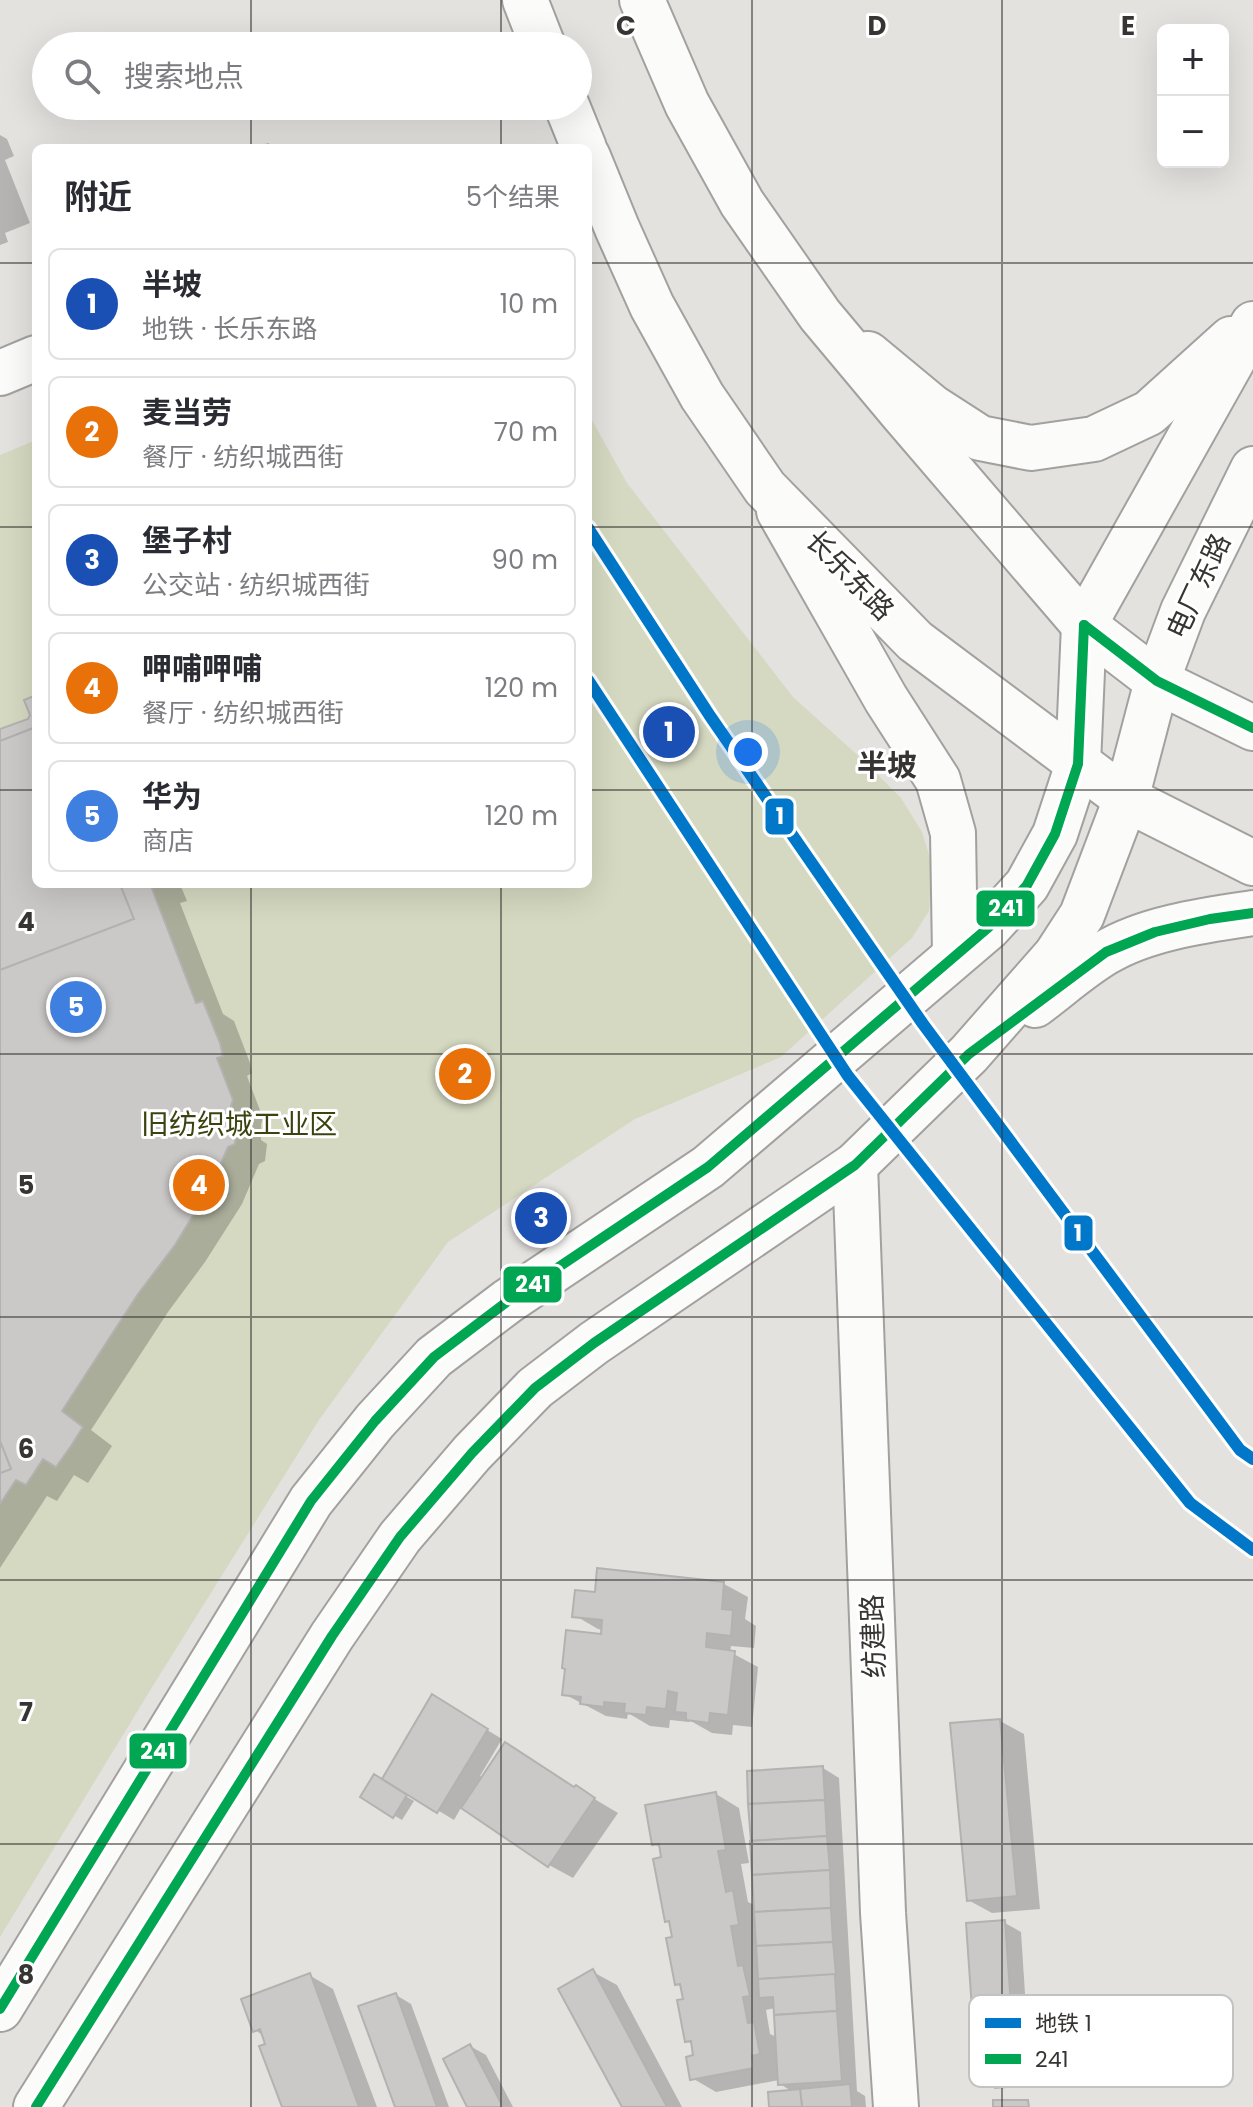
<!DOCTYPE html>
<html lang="zh">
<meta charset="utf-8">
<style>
body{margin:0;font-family:Poppins,"Noto Sans SC",sans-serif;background:#f2f2f3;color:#2b2b33}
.controls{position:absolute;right:24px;top:24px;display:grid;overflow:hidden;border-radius:12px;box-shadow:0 8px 32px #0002}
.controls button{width:72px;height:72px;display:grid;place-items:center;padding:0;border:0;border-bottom:2px solid #e1e1e2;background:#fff;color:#2b2b33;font:40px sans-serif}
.you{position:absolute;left:748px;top:752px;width:28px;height:28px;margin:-20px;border:6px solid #fff;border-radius:50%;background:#1a73e8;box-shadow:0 0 0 12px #1a73e833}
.badge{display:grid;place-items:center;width:52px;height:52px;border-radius:50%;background:#7c3aed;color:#fff;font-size:26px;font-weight:700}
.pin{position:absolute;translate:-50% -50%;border:4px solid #fff;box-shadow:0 2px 8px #0006}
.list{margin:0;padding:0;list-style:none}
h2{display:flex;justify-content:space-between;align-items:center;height:104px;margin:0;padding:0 32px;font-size:34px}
h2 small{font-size:26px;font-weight:400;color:#7c7c81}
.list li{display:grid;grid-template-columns:52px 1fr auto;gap:24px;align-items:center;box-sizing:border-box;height:112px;margin:0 16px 16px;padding:0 16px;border:2px solid #e1e1e2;border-radius:12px}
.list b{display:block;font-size:30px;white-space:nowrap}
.list p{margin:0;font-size:26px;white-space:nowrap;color:#7c7c81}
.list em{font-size:26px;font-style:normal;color:#7c7c81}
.icon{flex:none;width:44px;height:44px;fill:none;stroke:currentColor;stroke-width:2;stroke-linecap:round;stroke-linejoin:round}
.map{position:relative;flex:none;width:1253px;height:2107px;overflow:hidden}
.search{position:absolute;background:#fff;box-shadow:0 8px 32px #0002;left:32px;top:32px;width:560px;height:88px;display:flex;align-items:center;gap:20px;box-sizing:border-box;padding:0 28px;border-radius:44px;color:#7c7c81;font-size:30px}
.panel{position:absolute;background:#fff;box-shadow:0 8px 32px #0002;left:32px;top:144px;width:560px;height:744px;border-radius:12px}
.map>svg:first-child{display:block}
.green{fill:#d5d9c1}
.shadow{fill:#0003;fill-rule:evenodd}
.building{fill:#cbc9c7;stroke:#b4b2b0;stroke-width:2}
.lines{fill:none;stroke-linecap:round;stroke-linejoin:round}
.street-casing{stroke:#a3a19f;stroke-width:48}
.secondary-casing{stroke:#a3a19f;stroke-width:48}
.primary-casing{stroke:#a3a19f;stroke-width:48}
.street{stroke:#fbfbfa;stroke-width:44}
.secondary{stroke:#fbfbfa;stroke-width:44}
.primary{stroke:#fbfbfa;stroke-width:44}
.bus-1-casing{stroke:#fff;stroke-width:16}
.bus-1{stroke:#00a651;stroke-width:10}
.metro-1-casing{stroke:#fff;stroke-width:18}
.metro-1{stroke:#0077c8;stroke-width:12}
.grid{fill:none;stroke:#363533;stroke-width:2;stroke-opacity:0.55}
.labels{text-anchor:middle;stroke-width:6;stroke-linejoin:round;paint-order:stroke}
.street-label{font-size:28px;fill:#363533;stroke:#fff}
.park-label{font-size:28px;fill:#3b4410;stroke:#fff}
.neighbourhood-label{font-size:30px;font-weight:bold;fill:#363533;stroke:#fff}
.key{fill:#fff;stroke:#c3c2c2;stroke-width:2}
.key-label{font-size:22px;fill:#363533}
.grid-label{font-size:26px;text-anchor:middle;font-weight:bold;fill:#363533;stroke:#fff;stroke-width:6;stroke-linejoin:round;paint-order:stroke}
.line-badge{stroke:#fff;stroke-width:3}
.badge-label{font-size:22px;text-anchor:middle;font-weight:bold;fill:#fff}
</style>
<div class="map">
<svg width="1253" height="2107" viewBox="0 0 1253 2107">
<rect width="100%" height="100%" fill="#e4e2df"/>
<path class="green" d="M588,413L627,483L793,697L863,760L901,798L922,832L932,865L929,911L912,938L781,1057L635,1119L448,1242L319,1420L151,1689L0,1937V455L36,440V884H588Z"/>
<g class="shadow">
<path d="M0,135L7,139L14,156L5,160L30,223L5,233L8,242L0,245Z"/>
<path d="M268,143L277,148H255Z"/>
<path d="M36,697V884H180L187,901L180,903L223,1014L234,1021L250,1063L252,1073L247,1076L263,1118L261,1124V1140L267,1144L265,1161L259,1164L242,1204L205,1262L168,1312L91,1430L112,1446L88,1483L74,1475L57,1501L47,1496L0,1568V731L30,720Z"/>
<path d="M724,1584L748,1597L745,1619L756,1626L754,1648L731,1646L730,1652L758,1667L752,1727L733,1725L732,1735L712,1733L689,1720V1722L670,1720L669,1728L650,1726L628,1713L627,1719L606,1716L564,1694L602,1637L603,1630L598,1629L574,1615L597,1594Z"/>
<path d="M433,1697L502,1739L480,1776L483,1778L576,1788L618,1813L573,1878L549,1865L462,1806L454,1820L384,1778Z"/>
<path d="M1000,1721L1024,1734L1040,1909L992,1913L968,1900Z"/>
<path d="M823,1768L839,1778L857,2091L865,2096L866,2107H771L793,2092L780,2084L779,2080L716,2092L692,2078L696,2057L693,2045L687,2041L683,1988L676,1984L674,1939L671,1924L667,1921L661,1848L654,1844L716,1794L739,1808L749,1863L741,1864L748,1902L756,1906ZM775,2008L777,2037L770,2034L766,2010Z"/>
<path d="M374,1777L414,1801L402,1820L362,1797Z"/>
<path d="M1005,1923L1021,1932L1031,2086L995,2089L979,2080Z"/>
<path d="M593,1972L617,1985L682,2107H624Z"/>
<path d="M309,1975L333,1989L377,2107H284L264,2036L255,2030Z"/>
<path d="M396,1995L411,2004L449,2107H398Z"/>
<path d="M470,2046L486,2055L513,2107H470Z"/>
</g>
<g class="building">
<path d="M36,695V727L0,741V729L28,719L30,715L24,700Z"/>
<path d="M36,727V884H120L134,919L0,970V741Z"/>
<path d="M120,884H155L151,886L196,1003L203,1001L220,1043L223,1056L217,1058L233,1100L231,1106V1122L237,1124L235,1144L228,1147L211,1186L175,1245L138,1294L62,1411L83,1427L71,1446L56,1467L43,1459L26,1485L16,1480L0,1504V1473L11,1469L0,1441V970L134,919Z"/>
<path d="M0,1441L11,1469L0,1473Z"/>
<path d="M597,1568L724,1582L722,1609L733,1610L731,1636L707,1633L706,1647L735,1651L728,1715L710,1713L709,1723L686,1720V1713L675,1712L677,1693L668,1691L666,1709L647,1707L646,1715L624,1713L625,1704L604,1702V1707L580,1704L581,1697L562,1695L565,1669L562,1668L566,1630L601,1634L602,1620L572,1617L575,1590L595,1592Z"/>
<path d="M432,1694L488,1729L437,1813L382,1779Z"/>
<path d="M1000,1719L1017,1896L967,1901L950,1723Z"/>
<path d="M505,1742L574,1787L576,1785L595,1798L548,1867L461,1808Z"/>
<path d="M823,1766L825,1800L748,1804L747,1771Z"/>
<path d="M374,1774L407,1795L393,1818L360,1797Z"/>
<path d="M716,1792L726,1850L718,1851L726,1892L733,1890L739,1925L731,1926L738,1966L743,1965L750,1996L743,1997L748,2023L754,2022L760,2054L752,2056L754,2068L690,2080L686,2057L693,2055L691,2041L685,2042L677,2000L683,1999L680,1984L675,1985L666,1938L672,1937L669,1921L665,1922L653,1859L661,1857L659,1844L652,1845L645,1805Z"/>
<path d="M825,1800L827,1836L751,1841L748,1804Z"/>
<path d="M827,1836L830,1870L752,1875L750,1841Z"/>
<path d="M830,1870L831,1908L754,1912L752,1875Z"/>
<path d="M831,1908L833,1942L756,1946L754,1912Z"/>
<path d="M1005,1920L1016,2078L977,2081L966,1923Z"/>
<path d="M833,1942L836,1975L758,1979L756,1946Z"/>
<path d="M593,1969L667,2107H622L558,1989Z"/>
<path d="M310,1973L359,2107H282L259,2046L265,2044L260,2029L253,2032L241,1999Z"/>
<path d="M835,1974L837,2011L774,2015L773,1997L759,1998L758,1979Z"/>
<path d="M396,1993L437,2107H395L358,2006Z"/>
<path d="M837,2011L842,2081L778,2085L774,2015Z"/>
<path d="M470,2044L503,2107H467L443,2059Z"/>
<path d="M850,2084L852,2107H802L800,2089Z"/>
<path d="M800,2089L802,2107H769L768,2092Z"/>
<path d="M993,2100H1028L1029,2107H993Z"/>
</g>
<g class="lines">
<defs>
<path id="street" d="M0,373L36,358"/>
<g id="secondary">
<path d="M868,354L932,407L980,438L1031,448L1094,439L1149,413L1231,339"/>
<path d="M779,511L886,699L938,780L953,833L955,954"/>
<path d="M1035,1005C1058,988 1080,968 1105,953C1146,928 1206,920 1253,913"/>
<path d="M855,1165L883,1913L896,2107"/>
<path d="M0,2009L311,1501L375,1421L434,1357L508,1301L708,1167L989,927L1027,885L1055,834L1078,764L1084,625L1253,324"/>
<path d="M36,2107L332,1636L400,1537L472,1453L535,1388L594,1343L855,1165L969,1054L1056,955L1082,915L1126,799L1157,681L1183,611L1253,469"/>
</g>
<g id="primary">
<path d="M525,0L543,46"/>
<path d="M642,0L687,104L742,203L820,315L902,413L1084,625L1157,681L1253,728"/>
<path d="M567,106L584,148"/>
<path d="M588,157L617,228L652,306L702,396L765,488L915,641L1126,799L1253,863"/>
</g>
</defs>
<use href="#street" class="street-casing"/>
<use href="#secondary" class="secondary-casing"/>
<use href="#primary" class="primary-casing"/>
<use href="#street" class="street"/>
<use href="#secondary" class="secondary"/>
<use href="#primary" class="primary"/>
<defs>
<g id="bus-1">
<path d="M1084,625L1157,681L1253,728"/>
<path d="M0,2009L311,1501L375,1421L434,1357L508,1301L708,1167L989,927L1027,885L1055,834L1078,764L1084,625"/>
<path d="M36,2107L332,1636L400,1537L472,1453L535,1388L594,1343L855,1165L969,1054L1106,952L1155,932L1210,919L1253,913"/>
</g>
</defs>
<use href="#bus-1" class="bus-1-casing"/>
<use href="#bus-1" class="bus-1"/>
<defs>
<g id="metro-1">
<path d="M588,528L710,716L923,1024L1240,1450L1253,1459"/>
<path d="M588,680L848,1076L1190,1503L1253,1550"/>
</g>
</defs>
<use href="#metro-1" class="metro-1-casing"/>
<use href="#metro-1" class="metro-1"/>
</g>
<path class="grid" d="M251,0V46M501,0V46M752,0V2107M1002,0V2107M251,106V148M501,106V148M0,263H36M588,263H1253M0,527H36M588,527H1253M0,790H36M588,790H1253M251,884V2107M501,884V2107M0,1054H1253M0,1317H1253M0,1580H1253M0,1844H1253"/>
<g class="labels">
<g class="street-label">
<text transform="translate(850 575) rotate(46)" y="10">长乐东路</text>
<text transform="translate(1198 586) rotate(-65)" y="10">电厂东路</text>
<text transform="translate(873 1636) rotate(-92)" y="10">纺建路</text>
</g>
<g class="park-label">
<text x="239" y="1134">旧纺织城工业区</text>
</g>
<g class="neighbourhood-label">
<text x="887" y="776">半坡</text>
</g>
</g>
<rect x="969" y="1995" width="264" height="92" rx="12" class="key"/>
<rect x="985" y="2018" width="36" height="10" fill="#0077c8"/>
<rect x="985" y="2054" width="36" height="10" fill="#00a651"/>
<g class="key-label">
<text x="1035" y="2031">地铁 1</text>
<text x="1035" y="2067">241</text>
</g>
<g class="grid-label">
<text x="626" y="35">C</text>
<text x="877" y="35">D</text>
<text x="1128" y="35">E</text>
<text x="26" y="931">4</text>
<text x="26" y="1194">5</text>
<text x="26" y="1458">6</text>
<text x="26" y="1721">7</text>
<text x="26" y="1984">8</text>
</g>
<g class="line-badge">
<rect x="764" y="797" width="31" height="39" rx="8" fill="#0077c8"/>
<rect x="975" y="889" width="61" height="39" rx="8" fill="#00a651"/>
<rect x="1063" y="1214" width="31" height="38" rx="8" fill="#0077c8"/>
<rect x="502" y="1265" width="61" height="39" rx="8" fill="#00a651"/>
<rect x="128" y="1732" width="60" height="38" rx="8" fill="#00a651"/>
</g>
<g class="badge-label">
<text x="780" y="824">1</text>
<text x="1006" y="916">241</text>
<text x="1078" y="1241">1</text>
<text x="533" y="1292">241</text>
<text x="158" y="1759">241</text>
</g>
</svg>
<div class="controls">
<button>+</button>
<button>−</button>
</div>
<div class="you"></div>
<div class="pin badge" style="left:669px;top:732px;background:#1a4fb4">1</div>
<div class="pin badge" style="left:465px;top:1074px;background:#e8710a">2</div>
<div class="pin badge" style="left:541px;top:1218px;background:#1a4fb4">3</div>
<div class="pin badge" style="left:199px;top:1185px;background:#e8710a">4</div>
<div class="pin badge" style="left:76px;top:1007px;background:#3f7fe0">5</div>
<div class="search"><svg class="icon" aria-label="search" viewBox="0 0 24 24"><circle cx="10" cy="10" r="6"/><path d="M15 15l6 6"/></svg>搜索地点</div>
<section class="panel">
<h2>附近<small>5个结果</small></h2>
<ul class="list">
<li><span class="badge" style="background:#1a4fb4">1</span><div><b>半坡</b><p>地铁 · 长乐东路</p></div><em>10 m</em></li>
<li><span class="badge" style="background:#e8710a">2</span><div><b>麦当劳</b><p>餐厅 · 纺织城西街</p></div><em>70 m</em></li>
<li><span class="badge" style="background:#1a4fb4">3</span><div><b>堡子村</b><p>公交站 · 纺织城西街</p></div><em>90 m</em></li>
<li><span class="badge" style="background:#e8710a">4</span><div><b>呷哺呷哺</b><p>餐厅 · 纺织城西街</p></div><em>120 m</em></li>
<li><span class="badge" style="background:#3f7fe0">5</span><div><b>华为</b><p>商店</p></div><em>120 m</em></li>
</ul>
</section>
</div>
